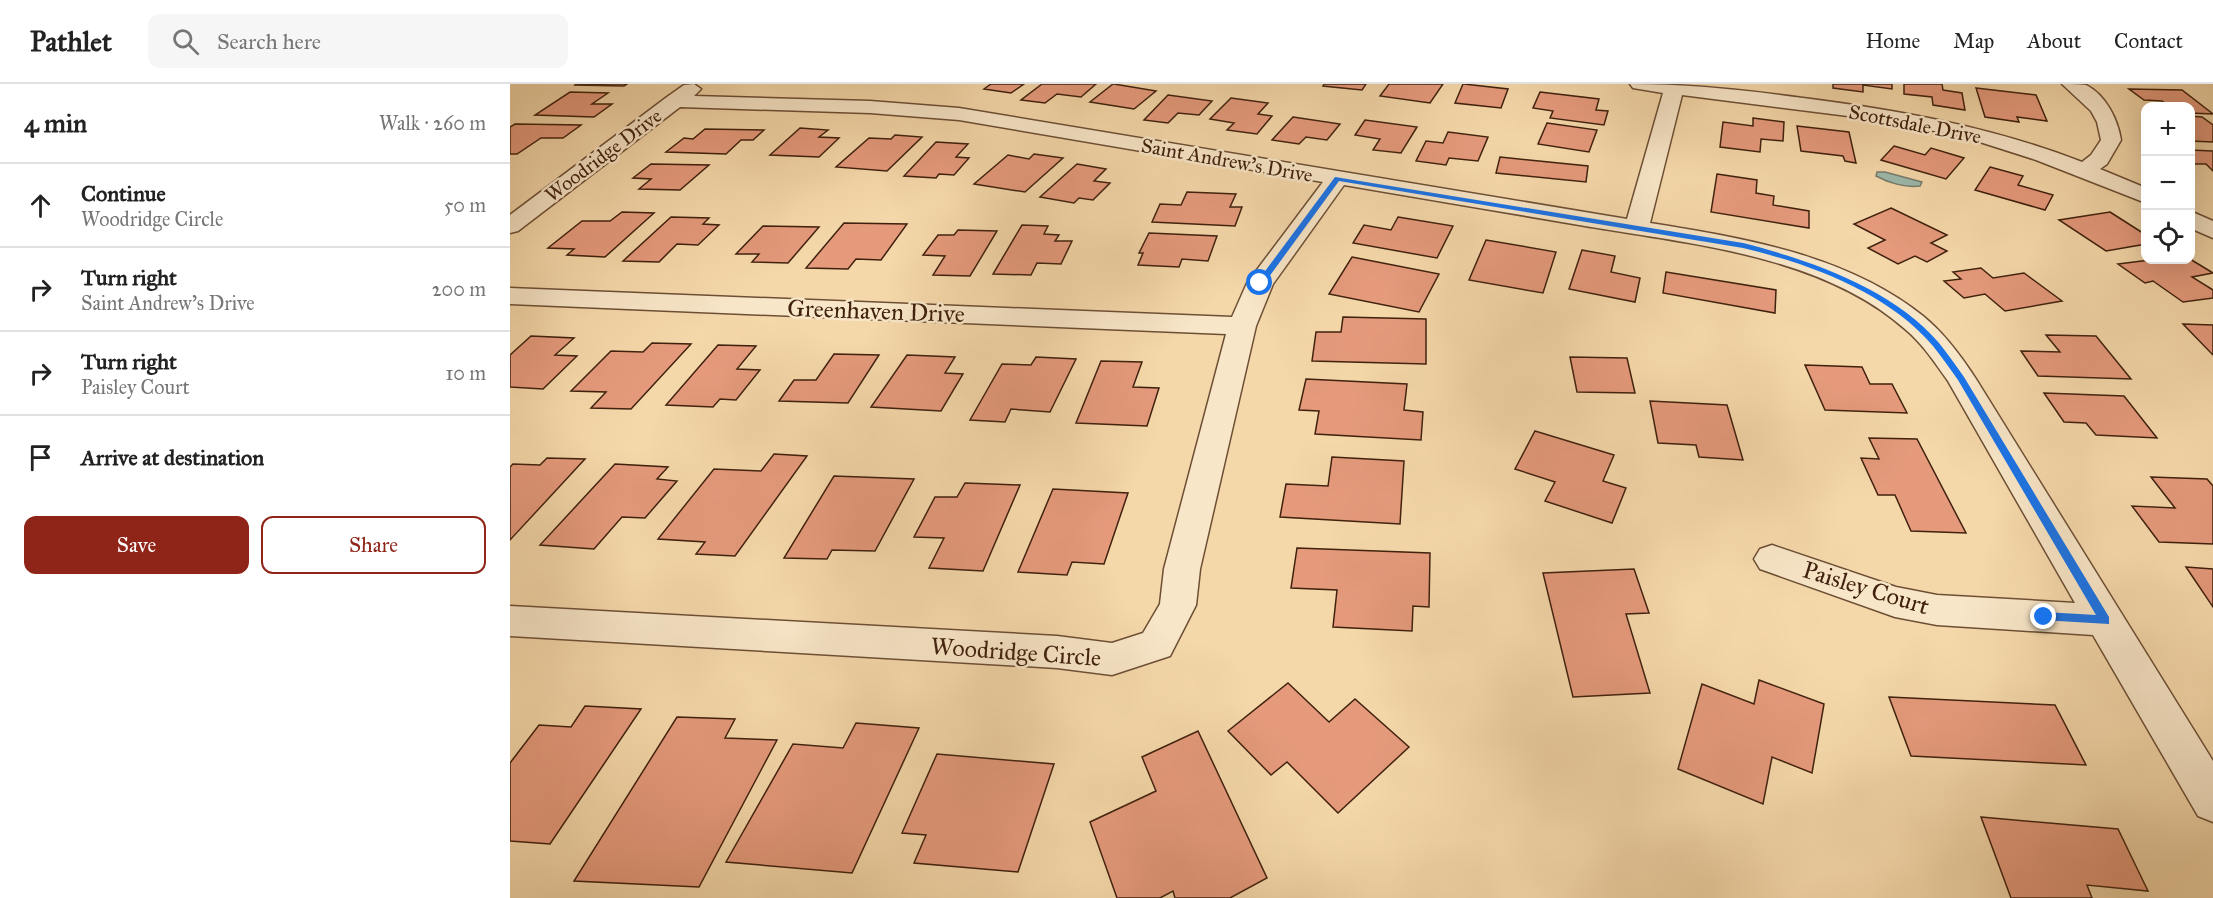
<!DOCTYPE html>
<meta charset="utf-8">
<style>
body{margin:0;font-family:"IM FELL Great Primer",serif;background:#f6f6f6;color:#222}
.controls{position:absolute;right:18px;top:18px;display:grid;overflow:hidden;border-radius:12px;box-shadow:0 6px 24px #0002}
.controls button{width:54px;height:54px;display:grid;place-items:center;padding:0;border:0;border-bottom:2px solid #e0e0e0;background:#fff;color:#222;font:30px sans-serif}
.stop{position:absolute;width:18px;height:18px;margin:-14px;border:4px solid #1a73e8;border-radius:50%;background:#fff}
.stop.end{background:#1a73e8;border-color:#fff;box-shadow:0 2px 6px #0008}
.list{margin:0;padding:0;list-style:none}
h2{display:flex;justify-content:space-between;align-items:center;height:78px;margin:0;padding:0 24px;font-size:26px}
h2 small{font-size:20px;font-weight:400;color:#767676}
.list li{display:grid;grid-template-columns:39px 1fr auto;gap:18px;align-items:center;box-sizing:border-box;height:84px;padding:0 24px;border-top:2px solid #e0e0e0}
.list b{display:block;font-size:22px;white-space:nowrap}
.list p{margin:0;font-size:20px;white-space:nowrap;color:#767676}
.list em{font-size:20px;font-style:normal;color:#767676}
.actions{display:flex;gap:12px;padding:18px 24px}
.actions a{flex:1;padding:14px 0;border:2px solid #8f2418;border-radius:12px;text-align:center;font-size:21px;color:#8f2418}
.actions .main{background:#8f2418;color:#fff}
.icon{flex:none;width:33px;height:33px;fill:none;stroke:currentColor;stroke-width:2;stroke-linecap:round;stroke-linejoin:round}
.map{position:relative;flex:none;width:1703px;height:814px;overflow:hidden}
header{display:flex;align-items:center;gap:36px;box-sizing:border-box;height:84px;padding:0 30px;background:#fff;border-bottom:2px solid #e0e0e0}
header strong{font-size:28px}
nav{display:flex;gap:33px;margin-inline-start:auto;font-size:21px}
.search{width:420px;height:54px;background:#f6f6f6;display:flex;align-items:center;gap:15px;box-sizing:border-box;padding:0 21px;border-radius:12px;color:#767676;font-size:22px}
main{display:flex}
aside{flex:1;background:#fff}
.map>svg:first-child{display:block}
.water{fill:#9cb9ac;stroke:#777c6d;stroke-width:1.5}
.building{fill:#e59a7c;stroke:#40210e;stroke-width:1.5}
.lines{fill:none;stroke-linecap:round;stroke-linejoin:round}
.minor-casing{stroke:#6d4f35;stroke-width:3}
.minor{fill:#f8e6c8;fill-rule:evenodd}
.route{fill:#1a73e8}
.labels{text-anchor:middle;stroke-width:5;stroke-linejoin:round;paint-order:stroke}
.far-street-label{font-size:20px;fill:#40210e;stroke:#f8e6c8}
.street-label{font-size:24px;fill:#40210e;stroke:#f8e6c8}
</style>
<header>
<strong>Pathlet</strong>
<div class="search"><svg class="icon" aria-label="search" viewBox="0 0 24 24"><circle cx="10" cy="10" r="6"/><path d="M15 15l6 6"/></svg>Search here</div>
<nav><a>Home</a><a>Map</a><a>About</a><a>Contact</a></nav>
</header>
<main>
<aside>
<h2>4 min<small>Walk · 260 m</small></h2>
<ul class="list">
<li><svg class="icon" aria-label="ahead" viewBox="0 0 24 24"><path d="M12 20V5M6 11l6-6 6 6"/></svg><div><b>Continue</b><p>Woodridge Circle</p></div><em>50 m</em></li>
<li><svg class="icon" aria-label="right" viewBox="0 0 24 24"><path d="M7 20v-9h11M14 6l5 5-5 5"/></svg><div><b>Turn right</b><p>Saint Andrew's Drive</p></div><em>200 m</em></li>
<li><svg class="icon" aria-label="right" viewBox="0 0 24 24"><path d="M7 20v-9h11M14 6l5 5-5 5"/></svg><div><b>Turn right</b><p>Paisley Court</p></div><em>10 m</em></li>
<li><svg class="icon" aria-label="arrive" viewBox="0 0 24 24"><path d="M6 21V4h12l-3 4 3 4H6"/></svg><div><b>Arrive at destination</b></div></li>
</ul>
<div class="actions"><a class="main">Save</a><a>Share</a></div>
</aside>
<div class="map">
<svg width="1703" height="814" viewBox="0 0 1703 814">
<rect width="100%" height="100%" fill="#f5d8aa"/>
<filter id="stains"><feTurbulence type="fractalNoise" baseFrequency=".00333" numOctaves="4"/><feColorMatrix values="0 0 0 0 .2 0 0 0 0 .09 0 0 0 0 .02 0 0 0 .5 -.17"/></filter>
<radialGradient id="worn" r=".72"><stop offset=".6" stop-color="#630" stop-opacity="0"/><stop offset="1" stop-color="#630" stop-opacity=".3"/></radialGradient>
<path class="water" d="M1367,88H1375L1412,98L1410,102C1396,104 1379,99 1366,92Z"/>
<g class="building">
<path d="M66,0H117L114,2L65,1Z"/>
<path d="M481,0H514L501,9L474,5Z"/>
<path d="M532,0H586L571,13L547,10L535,19L511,16Z"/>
<path d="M603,0H604L646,7L624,25L580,18Z"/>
<path d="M814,0H856L852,6L813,2Z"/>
<path d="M879,0H933L920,19L870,12Z"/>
<path d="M953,0H954L998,5L991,24L945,19Z"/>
<path d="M1323,0H1382V5L1353,1V8L1323,4Z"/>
<path d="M1394,0H1432L1433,6L1452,9L1455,26L1423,21L1422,13L1394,10Z"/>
<path d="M1466,4L1526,11L1537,37L1507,33L1509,38L1475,33Z"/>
<path d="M1619,5L1672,6L1703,30L1680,29V22H1659L1652,17L1634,16Z"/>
<path d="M60,8L98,9L82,20H102L84,33L25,31Z"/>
<path d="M1030,8L1089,15L1086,26L1098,27L1094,41L1040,34L1043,27L1023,24Z"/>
<path d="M658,11L702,17L689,31L668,29L658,39L634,36Z"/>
<path d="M721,14L758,19L748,30L762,32L747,50L717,46L724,39L700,35Z"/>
<path d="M1680,32L1692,33L1703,41V58L1680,57Z"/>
<path d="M783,33L830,40L817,56L796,53L789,60L762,56Z"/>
<path d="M1243,34L1274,38L1273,57L1251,55L1250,68L1210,63L1213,38L1243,42Z"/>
<path d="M855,36L907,43L891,69L863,66L870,55L845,51Z"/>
<path d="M1037,39L1087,46L1079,68L1028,60Z"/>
<path d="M5,40L71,41L53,54H31L7,70H0V43Z"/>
<path d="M1287,42L1339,48L1346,79L1335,77L1333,72L1291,67Z"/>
<path d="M290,44L318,46L309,53L329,54L309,73L260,71Z"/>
<path d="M195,45L254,46L243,56H231L216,70L156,68L174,54L183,55Z"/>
<path d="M938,48L978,53L968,77L939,74L936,81L906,77L916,57L933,59Z"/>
<path d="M385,51L412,53L377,87L326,83L359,54L381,55Z"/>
<path d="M426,58L458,60L446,73L459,74L444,91L429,90L426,94L394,92Z"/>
<path d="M1384,62L1415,71L1421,64L1454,74L1436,95L1371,76Z"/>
<path d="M1680,66L1703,67V87L1696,80H1680Z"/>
<path d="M524,70L553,74L515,108L464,100L498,71L519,75Z"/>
<path d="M990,73L1078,82L1076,98L986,89Z"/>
<path d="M141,80L199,81L170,106L129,105L141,95L123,94Z"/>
<path d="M567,80L596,85L584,97L600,99L583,116L569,114L564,119L530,113Z"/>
<path d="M1480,83L1513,92L1508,101L1543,111L1535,126L1465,106Z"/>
<path d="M1207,90L1247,96L1246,109L1264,112L1263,121L1299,127V144L1201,128Z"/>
<path d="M677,108L726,110L720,123H732L725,142L642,138L650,120L671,121Z"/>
<path d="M1381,124L1437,151L1421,159L1437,167L1417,178L1405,172L1388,180L1358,164L1375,156L1344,140Z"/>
<path d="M112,128L144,129L95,173L57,171L64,165L38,164L72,137H100Z"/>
<path d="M1600,128L1636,151V160L1596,167L1549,136Z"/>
<path d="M161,133L199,134L193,140L209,141L188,161L167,160L149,178L113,177Z"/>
<path d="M888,133L943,142L927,174L843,159L854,141L881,146Z"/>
<path d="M334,139L397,140L371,176L346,175L338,185L296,184Z"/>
<path d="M512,141L538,142L534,150L549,151L545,157H562L551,180L527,179L521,191L483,190Z"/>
<path d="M253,142L309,143L278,179L242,178L249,170H226Z"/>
<path d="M448,146L487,147L460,192L423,191L435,172L413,171L428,151H444Z"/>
<path d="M639,149L707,152L698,177L672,175L669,183L628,181L633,169H629Z"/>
<path d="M976,156L1046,168L1033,209L959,196Z"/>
<path d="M1072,166L1105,172L1101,188L1130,194L1125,218L1059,205Z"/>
<path d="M842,173L929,190L909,228L819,210Z"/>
<path d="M1680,175L1703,189L1682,193L1703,206V214L1673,218L1643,197L1635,199L1608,180L1640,176Z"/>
<path d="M1471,184L1483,194L1514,189L1552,217L1495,227L1475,210L1454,214L1434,197L1451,195L1443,188Z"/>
<path d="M1156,188L1266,206L1265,229L1153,209Z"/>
<path d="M833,233L916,235V280L802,277L806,248H831Z"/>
<path d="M1673,240L1703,241V271Z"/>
<path d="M1536,251L1586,252L1621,295L1528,292L1511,267L1550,268Z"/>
<path d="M21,252L64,254L45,271L67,272L33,305L0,303V271Z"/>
<path d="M142,259L181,260L121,325L81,324L96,308L61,307L101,267L133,268Z"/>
<path d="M208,261L246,262L227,285L250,286L226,316L210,315L203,323L156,321Z"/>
<path d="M324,270L369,271L338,319L269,317L284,296H306Z"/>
<path d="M397,271L445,273L435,289L453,290L431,327L361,323Z"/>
<path d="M526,273L566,275L540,328L501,325L495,338L460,336L492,280L521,281Z"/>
<path d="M1060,273L1117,274L1125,309L1067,308Z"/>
<path d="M591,277L632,278L623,303L649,304L637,342L566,339Z"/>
<path d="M1295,281L1352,283L1360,300H1382L1397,329L1315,326Z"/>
<path d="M796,295L897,300L894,326L913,328L911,356L805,350L809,327L789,326Z"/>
<path d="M1534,309L1614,312L1647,354L1586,351L1576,339L1554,338Z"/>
<path d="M1140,317L1217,321L1233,376L1189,373L1186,361L1148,359Z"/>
<path d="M1025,347L1104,371L1093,397L1116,404L1102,439L1035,417L1045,398L1005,385Z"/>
<path d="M1359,354L1407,355L1456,449L1401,447L1385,411H1368L1351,374L1369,375Z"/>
<path d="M264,370L297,372L225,472L186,470L195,458L148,455L204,385L251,387Z"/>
<path d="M822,373L894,377L890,440L770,433L776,400L818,402Z"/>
<path d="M37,374L75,375L0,456V383L3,380L30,381Z"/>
<path d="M105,380L158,383L147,395L167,397L135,434L112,433L84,465L30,461Z"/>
<path d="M324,392L404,395L365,467L322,466L317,475L274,474Z"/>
<path d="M1641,393L1697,395L1703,402V460L1649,458L1622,422L1665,424Z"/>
<path d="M455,399L510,401L473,487L419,484L434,454L404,453L425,413H447Z"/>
<path d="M543,405L618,409L594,480L562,478L557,491L508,488Z"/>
<path d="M787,464L920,469L919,523L903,522L902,547L823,543L827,506L781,504Z"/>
<path d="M1676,483L1703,485V523Z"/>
<path d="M1124,485L1139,529L1116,530L1140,609L1063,613L1033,489Z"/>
<path d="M1249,596L1314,620L1302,689L1262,673L1253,720L1168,685L1192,600L1244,620Z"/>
<path d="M778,599L819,638L845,615L899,663L828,729L777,678L761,691L718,647Z"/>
<path d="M1379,613L1545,621L1576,681L1401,672Z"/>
<path d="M75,622L131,625L40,760L0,757V679L29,641L61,643Z"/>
<path d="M167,633L225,635L215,654L267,656L189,803L64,797Z"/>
<path d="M346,639L409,644L342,789L216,778L283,660L333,664Z"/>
<path d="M688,647L757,794L720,814H665L663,807L650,814H607L580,738L646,707L632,673Z"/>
<path d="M427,670L544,680L508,788L404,779L416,751L392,749Z"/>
<path d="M1471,733L1608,745L1638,807L1577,801L1582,814H1501Z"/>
</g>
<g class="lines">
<defs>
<g id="minor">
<path d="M184,0L191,5L184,12L360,17L449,24L1117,135L1153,9L1123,4L1120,0C1179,0 1235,6 1293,14C1389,26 1482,43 1572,78L1581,71L1591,56L1587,38L1581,27L1552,0C1559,0 1570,0 1576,1C1596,11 1608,36 1611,56L1597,80L1590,85L1636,104V119L1526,76L1451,52L1354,34L1172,11L1140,139C1234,154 1337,171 1413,232C1434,249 1451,272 1466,295L1703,677V738L1688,732L1583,551L1427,541L1385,533L1250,485L1244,475L1250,465L1262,461L1386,503L1427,511L1565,519L1438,297C1425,279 1413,260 1395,245C1311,171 1181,160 1075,142C995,128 914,115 834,101L763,200L746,242L690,485L686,521L660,572L602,591L547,584L0,552V522L547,552L602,559L633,549L650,520L654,485L716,250L0,220V204L722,233L737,199L813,98L449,36L360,29L170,23L8,147L0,149V131L157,13L174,1Z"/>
<path d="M1680,127L1703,137V154L1680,144Z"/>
</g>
</defs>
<use href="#minor" class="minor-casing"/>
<use href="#minor" class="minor"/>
</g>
<path class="route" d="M825,93L1233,159C1300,176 1383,205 1429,259C1438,270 1446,282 1454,293L1599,533V540L1531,536V529L1534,528L1586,531L1448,296C1440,285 1432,273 1423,262C1377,208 1300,180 1233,164L829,97L753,201H747V198Z"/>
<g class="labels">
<g class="far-street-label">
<text transform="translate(1405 40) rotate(11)" y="7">Scottsdale Drive</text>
<text transform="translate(93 71) rotate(-37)" y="7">Woodridge Drive</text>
<text transform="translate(717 76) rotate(10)" y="7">Saint Andrew's Drive</text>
</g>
<g class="street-label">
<text transform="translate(366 227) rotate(2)" y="8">Greenhaven Drive</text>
<text transform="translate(1356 504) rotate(17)" y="8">Paisley Court</text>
<text transform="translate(506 568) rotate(4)" y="8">Woodridge Circle</text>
</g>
</g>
<rect width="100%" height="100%" filter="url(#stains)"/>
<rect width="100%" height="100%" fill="url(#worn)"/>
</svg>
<div class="controls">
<button>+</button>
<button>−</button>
<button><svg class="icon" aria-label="locate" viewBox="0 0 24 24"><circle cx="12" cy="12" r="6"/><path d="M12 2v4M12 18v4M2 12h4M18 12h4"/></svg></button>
</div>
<div class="stop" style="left:750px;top:199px"></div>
<div class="stop end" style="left:1534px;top:533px"></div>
</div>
</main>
